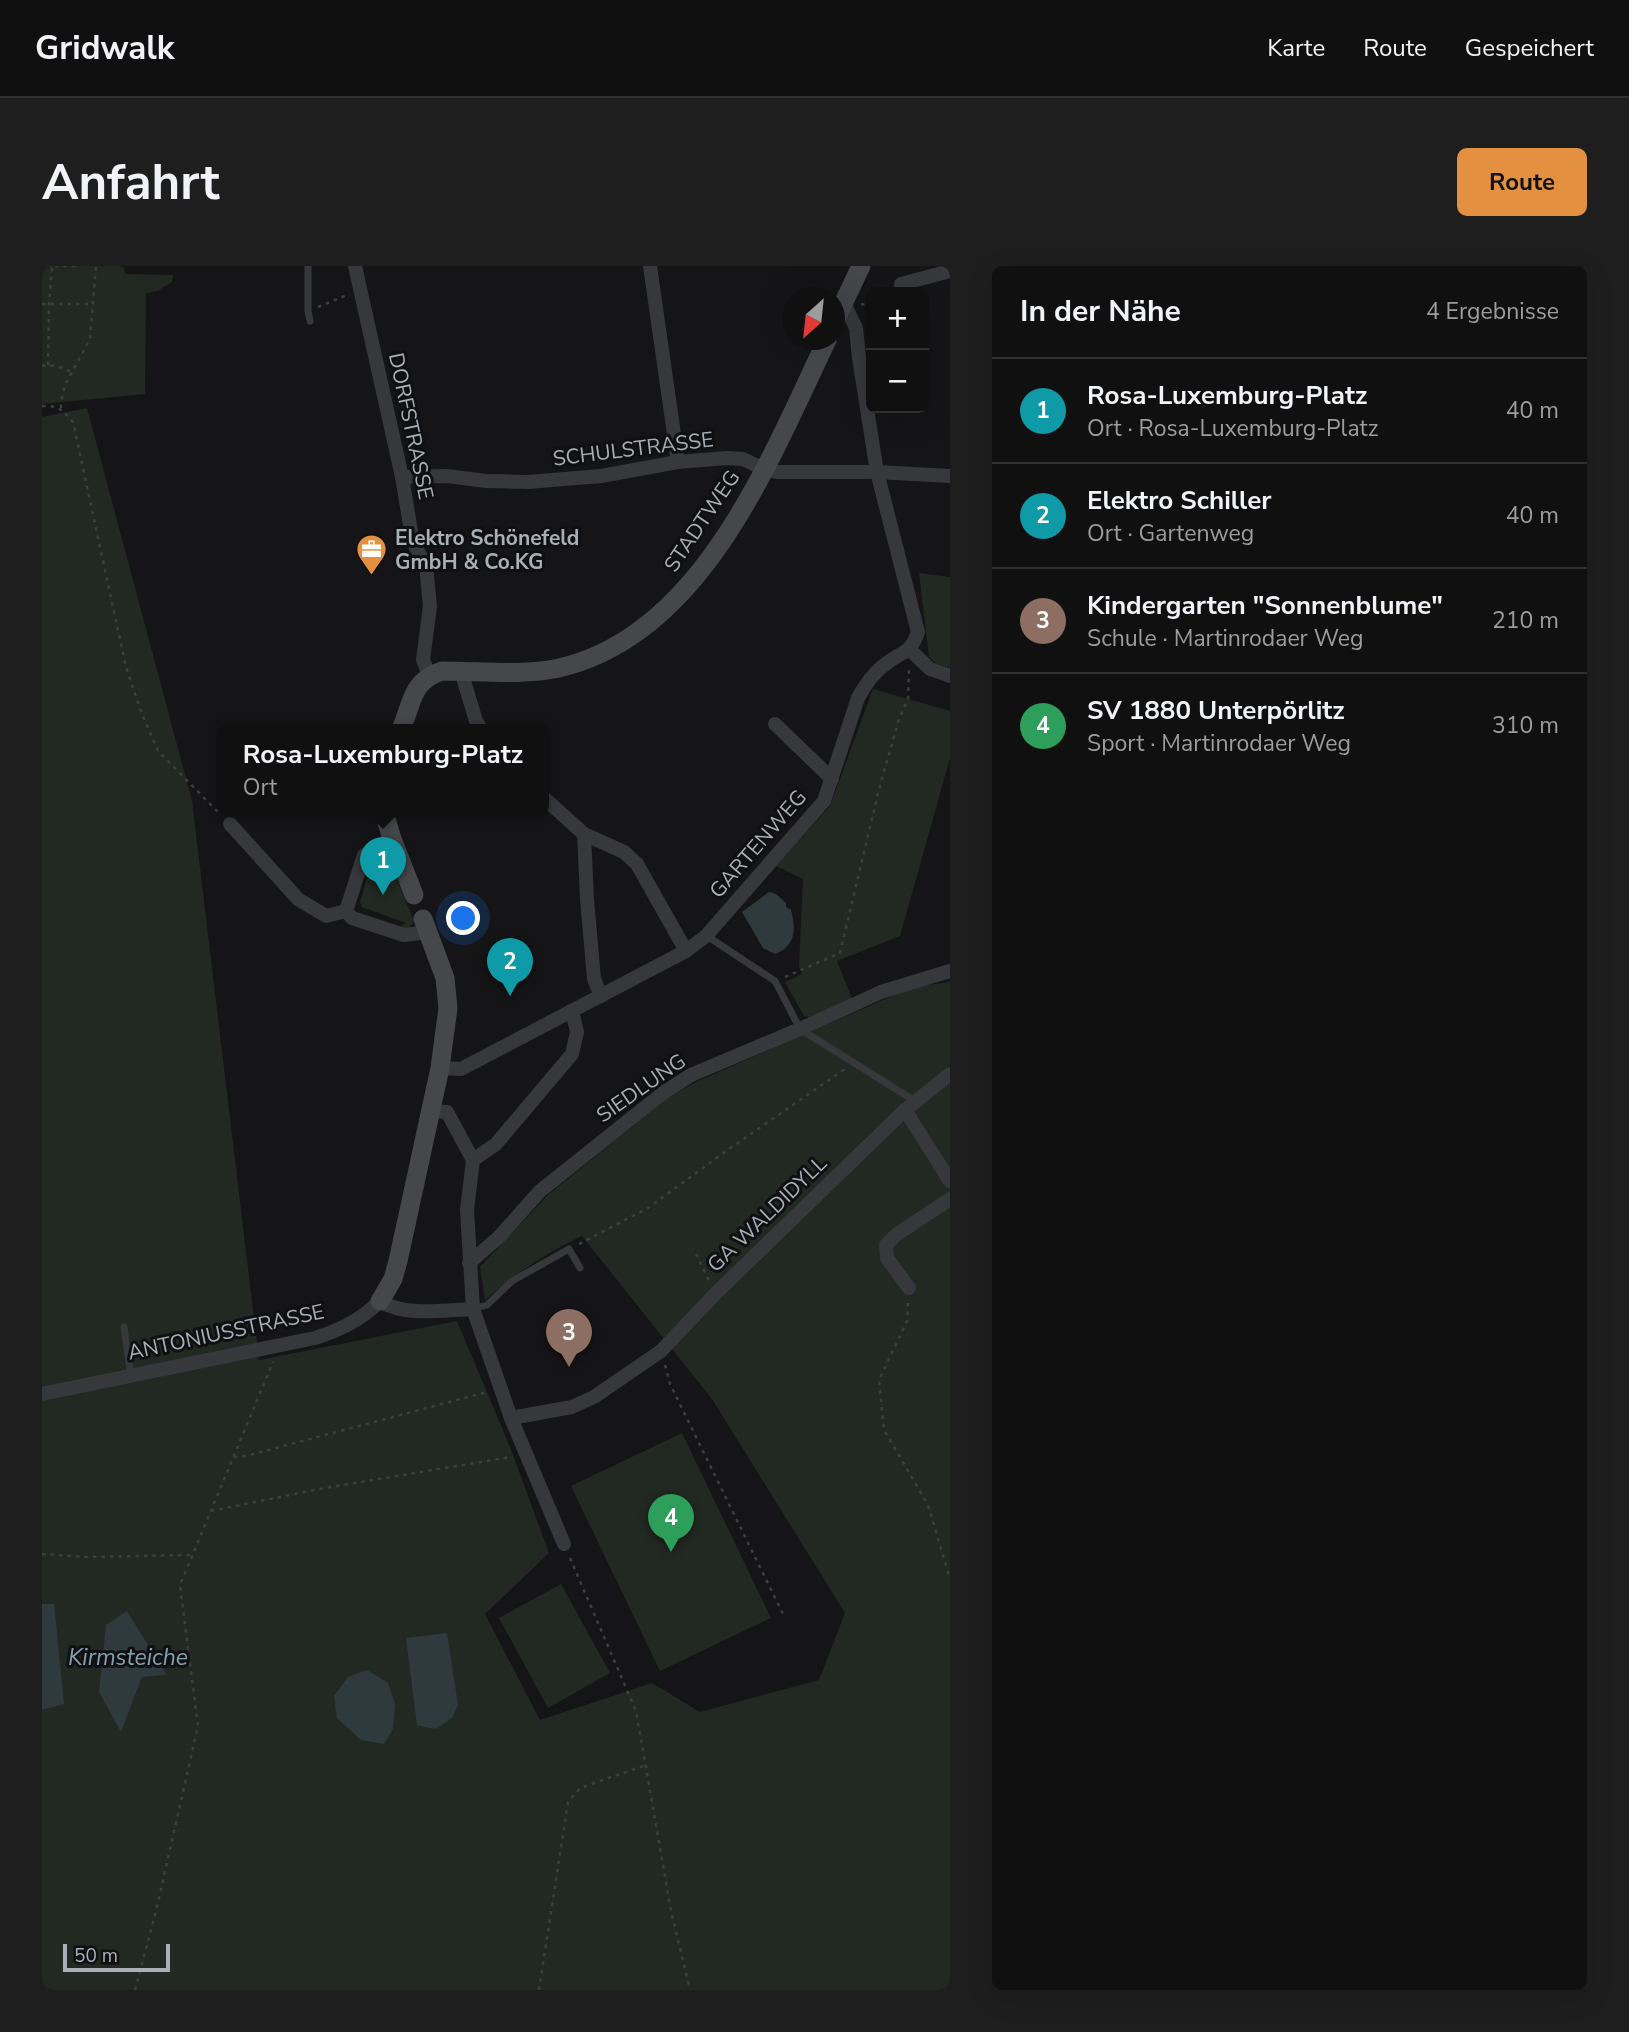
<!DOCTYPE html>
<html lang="de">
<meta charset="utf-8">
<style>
body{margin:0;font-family:"Nunito Sans",sans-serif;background:#1e1e1f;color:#f1f3f6}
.controls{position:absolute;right:21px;top:21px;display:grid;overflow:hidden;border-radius:10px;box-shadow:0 7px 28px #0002}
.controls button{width:63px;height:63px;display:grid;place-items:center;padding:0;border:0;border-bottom:2px solid #303031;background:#101011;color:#f1f3f6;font:35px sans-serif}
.compass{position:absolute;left:740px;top:21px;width:63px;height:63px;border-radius:50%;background:#101011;box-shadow:0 7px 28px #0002;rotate:207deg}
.scale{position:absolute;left:21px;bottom:18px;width:107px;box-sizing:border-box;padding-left:7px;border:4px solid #a8afb6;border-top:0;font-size:19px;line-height:24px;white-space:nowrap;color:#a8afb6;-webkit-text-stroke:5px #101012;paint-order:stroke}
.you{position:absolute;left:422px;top:653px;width:24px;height:24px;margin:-18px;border:5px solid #fff;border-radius:50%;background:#1a73e8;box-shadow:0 0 0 10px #1a73e833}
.badge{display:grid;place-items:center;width:46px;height:46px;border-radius:50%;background:#e39040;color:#fff;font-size:23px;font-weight:700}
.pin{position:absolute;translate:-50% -58px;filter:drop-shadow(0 2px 4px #0008)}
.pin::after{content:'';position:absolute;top:37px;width:24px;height:21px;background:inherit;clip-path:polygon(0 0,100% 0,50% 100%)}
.popup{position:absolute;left:175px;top:458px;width:332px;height:91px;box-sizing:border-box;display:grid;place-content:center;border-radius:10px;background:#101011;filter:drop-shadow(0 2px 5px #0005);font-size:23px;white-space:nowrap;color:#9c9d9f}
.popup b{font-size:26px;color:#f1f3f6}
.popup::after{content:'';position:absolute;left:50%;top:100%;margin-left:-14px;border:14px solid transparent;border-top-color:#101011}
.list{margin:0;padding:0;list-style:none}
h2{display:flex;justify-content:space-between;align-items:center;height:91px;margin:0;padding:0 28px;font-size:30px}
h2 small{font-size:23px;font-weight:400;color:#9c9d9f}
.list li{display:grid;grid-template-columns:46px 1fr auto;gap:21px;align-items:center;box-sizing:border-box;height:105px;padding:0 28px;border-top:2px solid #303031}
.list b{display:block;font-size:26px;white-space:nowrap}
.list p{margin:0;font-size:23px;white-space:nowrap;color:#9c9d9f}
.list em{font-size:23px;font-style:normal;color:#9c9d9f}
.map{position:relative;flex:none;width:908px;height:1724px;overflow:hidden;border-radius:10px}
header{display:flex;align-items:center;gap:42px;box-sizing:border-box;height:98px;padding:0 35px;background:#101011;border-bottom:2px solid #303031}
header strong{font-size:33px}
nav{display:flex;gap:38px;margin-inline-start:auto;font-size:24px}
.intro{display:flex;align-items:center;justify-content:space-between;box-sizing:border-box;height:168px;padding:0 42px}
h1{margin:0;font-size:49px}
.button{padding:18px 32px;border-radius:10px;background:#e39040;color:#111;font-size:24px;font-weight:700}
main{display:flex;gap:42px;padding:0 42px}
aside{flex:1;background:#101011;border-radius:10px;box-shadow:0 7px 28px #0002}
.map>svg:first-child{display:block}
.green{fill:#222922;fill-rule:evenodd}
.water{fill:#2f3a3f}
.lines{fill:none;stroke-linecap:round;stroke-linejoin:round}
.path{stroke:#3c3f42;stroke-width:2.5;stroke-dasharray:3.5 5;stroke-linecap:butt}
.lane{stroke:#36383b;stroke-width:7}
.street{stroke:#36383b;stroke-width:14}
.secondary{stroke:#45474b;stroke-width:19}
.labels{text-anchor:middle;stroke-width:6;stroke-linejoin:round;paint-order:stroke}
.street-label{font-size:21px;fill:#a8afb6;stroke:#101012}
.poi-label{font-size:21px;font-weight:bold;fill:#a8afb6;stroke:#101012;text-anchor:start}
.water-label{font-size:23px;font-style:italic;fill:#82a1ae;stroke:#101012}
</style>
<header>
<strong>Gridwalk</strong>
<nav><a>Karte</a><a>Route</a><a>Gespeichert</a></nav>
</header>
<div class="intro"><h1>Anfahrt</h1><a class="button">Route</a></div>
<main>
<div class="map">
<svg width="908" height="1724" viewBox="0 0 908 1724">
<rect width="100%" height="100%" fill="#151517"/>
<g class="green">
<path d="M0,0H77L82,1L83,8L131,9L130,16L115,25L104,27L103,128L0,138Z"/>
<path d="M45,142L150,535L217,1094L415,1055L468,1181L507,1287L443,1348L498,1454L610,1417L658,1446L777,1414L803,1347L670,1133L540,970C504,987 472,1008 443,1034L438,1001L506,929L627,831L656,815L871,721L908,716V1724H0V1444L21,1438L11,1338H0V151ZM85,1345L125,1409L100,1411L79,1465Z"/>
<path d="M877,307L908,311V402L895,398L887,391Z"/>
<path d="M831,423L908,445V492L858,670L795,695L810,733L768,751L762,750L743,716L760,708L757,700L761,613L734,600L788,540Z"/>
<path d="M343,585L372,655L369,660L362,664L355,663L364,657L320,641L318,636L332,589Z"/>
<path d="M640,1167L729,1352L618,1405L529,1220Z"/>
<path d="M519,1318L568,1407L506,1442L457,1352Z"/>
</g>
<g class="water">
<path d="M727,626L734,628L744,637V641L749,644C754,663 754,680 733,688L721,682L700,646Z"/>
<path d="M0,1338H12L22,1438L0,1444Z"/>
<path d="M85,1345L125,1409L100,1411L79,1466L57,1426L64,1359Z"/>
<path d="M405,1367L416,1439L410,1452L393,1463L375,1459L364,1372Z"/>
<path d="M325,1404L346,1417L353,1438L351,1463L342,1478L319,1474L295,1452L292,1430L306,1411Z"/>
</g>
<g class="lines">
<g class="path">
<path d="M0,0H10"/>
<path d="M0,38H49"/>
<path d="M819,38L824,39L829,36"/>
<path d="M276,41L305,29"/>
<path d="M6,99L7,38L10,0H37"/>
<path d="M0,100C10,98 20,101 29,106"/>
<path d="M0,140C16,139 21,144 31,156L84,401L100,448L116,485L178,548"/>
<path d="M19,142V136L23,119L48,73L54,0"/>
<path d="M743,711L798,687L837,523L857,453L866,433L867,403"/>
<path d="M537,978L606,942L687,883L803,803"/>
<path d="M654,988L667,1015"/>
<path d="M866,1037L865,1055L837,1114L842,1164L886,1239L908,1313"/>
<path d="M623,1099L628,1118L741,1348"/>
<path d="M192,1191L204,1190L445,1126"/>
<path d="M169,1245L277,1223L469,1191"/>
<path d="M0,1288L43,1291L151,1289"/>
<path d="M528,1292L594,1445L629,1645L648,1724"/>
<path d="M93,1724L114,1645L156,1460L138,1319L231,1096"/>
<path d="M497,1724L526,1536L538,1522L604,1499"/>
</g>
<g class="lane">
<path d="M266,0V45L268,55"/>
<path d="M665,670L733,715L758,763L873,835"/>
<path d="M431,1043L445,1039L470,1015L527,983L538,1002"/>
<path d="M82,1061L89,1110"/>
</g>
<g class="street">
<path d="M313,0L360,211L369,265L374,282L384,300L388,340L381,394L387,409"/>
<path d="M608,0L636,196"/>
<path d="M859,18L908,5"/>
<path d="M360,211L405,210L444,215L486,216L559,210L636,196L685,192L701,193L722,203L735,206H835L908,210"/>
<path d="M868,384L888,403L908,410"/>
<path d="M419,405L434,455L439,463"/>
<path d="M733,458L790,513"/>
<path d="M502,532L542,568L582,586L595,598L644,685"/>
<path d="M188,558L256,633L284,650L304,645"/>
<path d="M542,568L545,633L552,713L559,730"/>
<path d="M304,645L322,589L350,573"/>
<path d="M304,645L310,652L362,669L386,666"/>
<path d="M398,802L419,803L644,685L664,670L782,535L816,432C823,419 833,405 845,397C861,385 869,387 876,366L835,206L817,92L814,62L802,37"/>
<path d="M863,844L908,915"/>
<path d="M389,845L405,846L431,894"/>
<path d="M427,997L457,971L498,925L621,827L649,809L758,763L839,726L908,705"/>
<path d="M867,1022L845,992L844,979L855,968L908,933"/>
<path d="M0,1128L273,1072C298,1064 319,1054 338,1035C363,1051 402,1044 431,1043"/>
<path d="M469,1152L530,1141L552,1131L619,1085L674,1027L863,844L908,808"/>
<path d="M522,1278L469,1152L431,1043L425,944L431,894L454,878L530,788L535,766L530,745"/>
</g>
<g class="secondary">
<path d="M792,57L819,0"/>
<path d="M359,463C371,436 369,415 400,405C439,405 479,410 517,402C661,369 728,192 785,74"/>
<path d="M341,543L350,573L372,629"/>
<path d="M338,1035L351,1013L356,995L398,802L406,742L403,712L381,653"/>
</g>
</g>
<defs>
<symbol id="office-pin" viewBox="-11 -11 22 30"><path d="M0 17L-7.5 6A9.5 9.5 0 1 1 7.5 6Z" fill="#e39040" stroke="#101012"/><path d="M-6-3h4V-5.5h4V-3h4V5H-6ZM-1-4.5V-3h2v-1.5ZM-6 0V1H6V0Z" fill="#fff"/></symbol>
</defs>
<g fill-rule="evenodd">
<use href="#office-pin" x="312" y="266" width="35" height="47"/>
</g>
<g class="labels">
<g class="street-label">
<text transform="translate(369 160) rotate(78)" y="7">DORFSTRASSE</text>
<text transform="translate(591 183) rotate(-7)" y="7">SCHULSTRASSE</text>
<text transform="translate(660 255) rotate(-56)" y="7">STADTWEG</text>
<text transform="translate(716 578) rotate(-49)" y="7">GARTENWEG</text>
<text transform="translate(599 822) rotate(-35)" y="7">SIEDLUNG</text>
<text transform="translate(725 948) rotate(-44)" y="7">GA WALDIDYLL</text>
<text transform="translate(184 1066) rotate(-12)" y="7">ANTONIUSSTRASSE</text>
</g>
<g class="poi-label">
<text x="353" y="279">Elektro Schönefeld<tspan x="353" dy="24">GmbH &amp; Co.KG</tspan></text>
</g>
<g class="water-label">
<text x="86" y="1399">Kirmsteiche</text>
</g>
</g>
</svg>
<div class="controls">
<button>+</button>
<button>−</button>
</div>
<svg class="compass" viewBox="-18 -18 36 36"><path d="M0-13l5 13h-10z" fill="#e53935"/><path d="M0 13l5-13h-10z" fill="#9c9d9f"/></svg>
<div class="scale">50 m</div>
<div class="you"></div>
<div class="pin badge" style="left:341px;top:629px;background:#0f9aa8">1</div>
<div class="popup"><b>Rosa-Luxemburg-Platz</b>Ort</div>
<div class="pin badge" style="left:468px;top:730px;background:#0f9aa8">2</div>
<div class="pin badge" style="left:527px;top:1101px;background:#8d6e63">3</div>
<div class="pin badge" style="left:629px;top:1286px;background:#2e9e5b">4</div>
</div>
<aside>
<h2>In der Nähe<small>4 Ergebnisse</small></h2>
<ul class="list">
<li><span class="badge" style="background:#0f9aa8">1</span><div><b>Rosa-Luxemburg-Platz</b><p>Ort · Rosa-Luxemburg-Platz</p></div><em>40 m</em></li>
<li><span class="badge" style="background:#0f9aa8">2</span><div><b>Elektro Schiller</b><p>Ort · Gartenweg</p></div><em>40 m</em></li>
<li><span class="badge" style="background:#8d6e63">3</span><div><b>Kindergarten &quot;Sonnenblume&quot;</b><p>Schule · Martinrodaer Weg</p></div><em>210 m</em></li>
<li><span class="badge" style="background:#2e9e5b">4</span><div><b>SV 1880 Unterpörlitz</b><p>Sport · Martinrodaer Weg</p></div><em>310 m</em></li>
</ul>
</aside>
</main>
